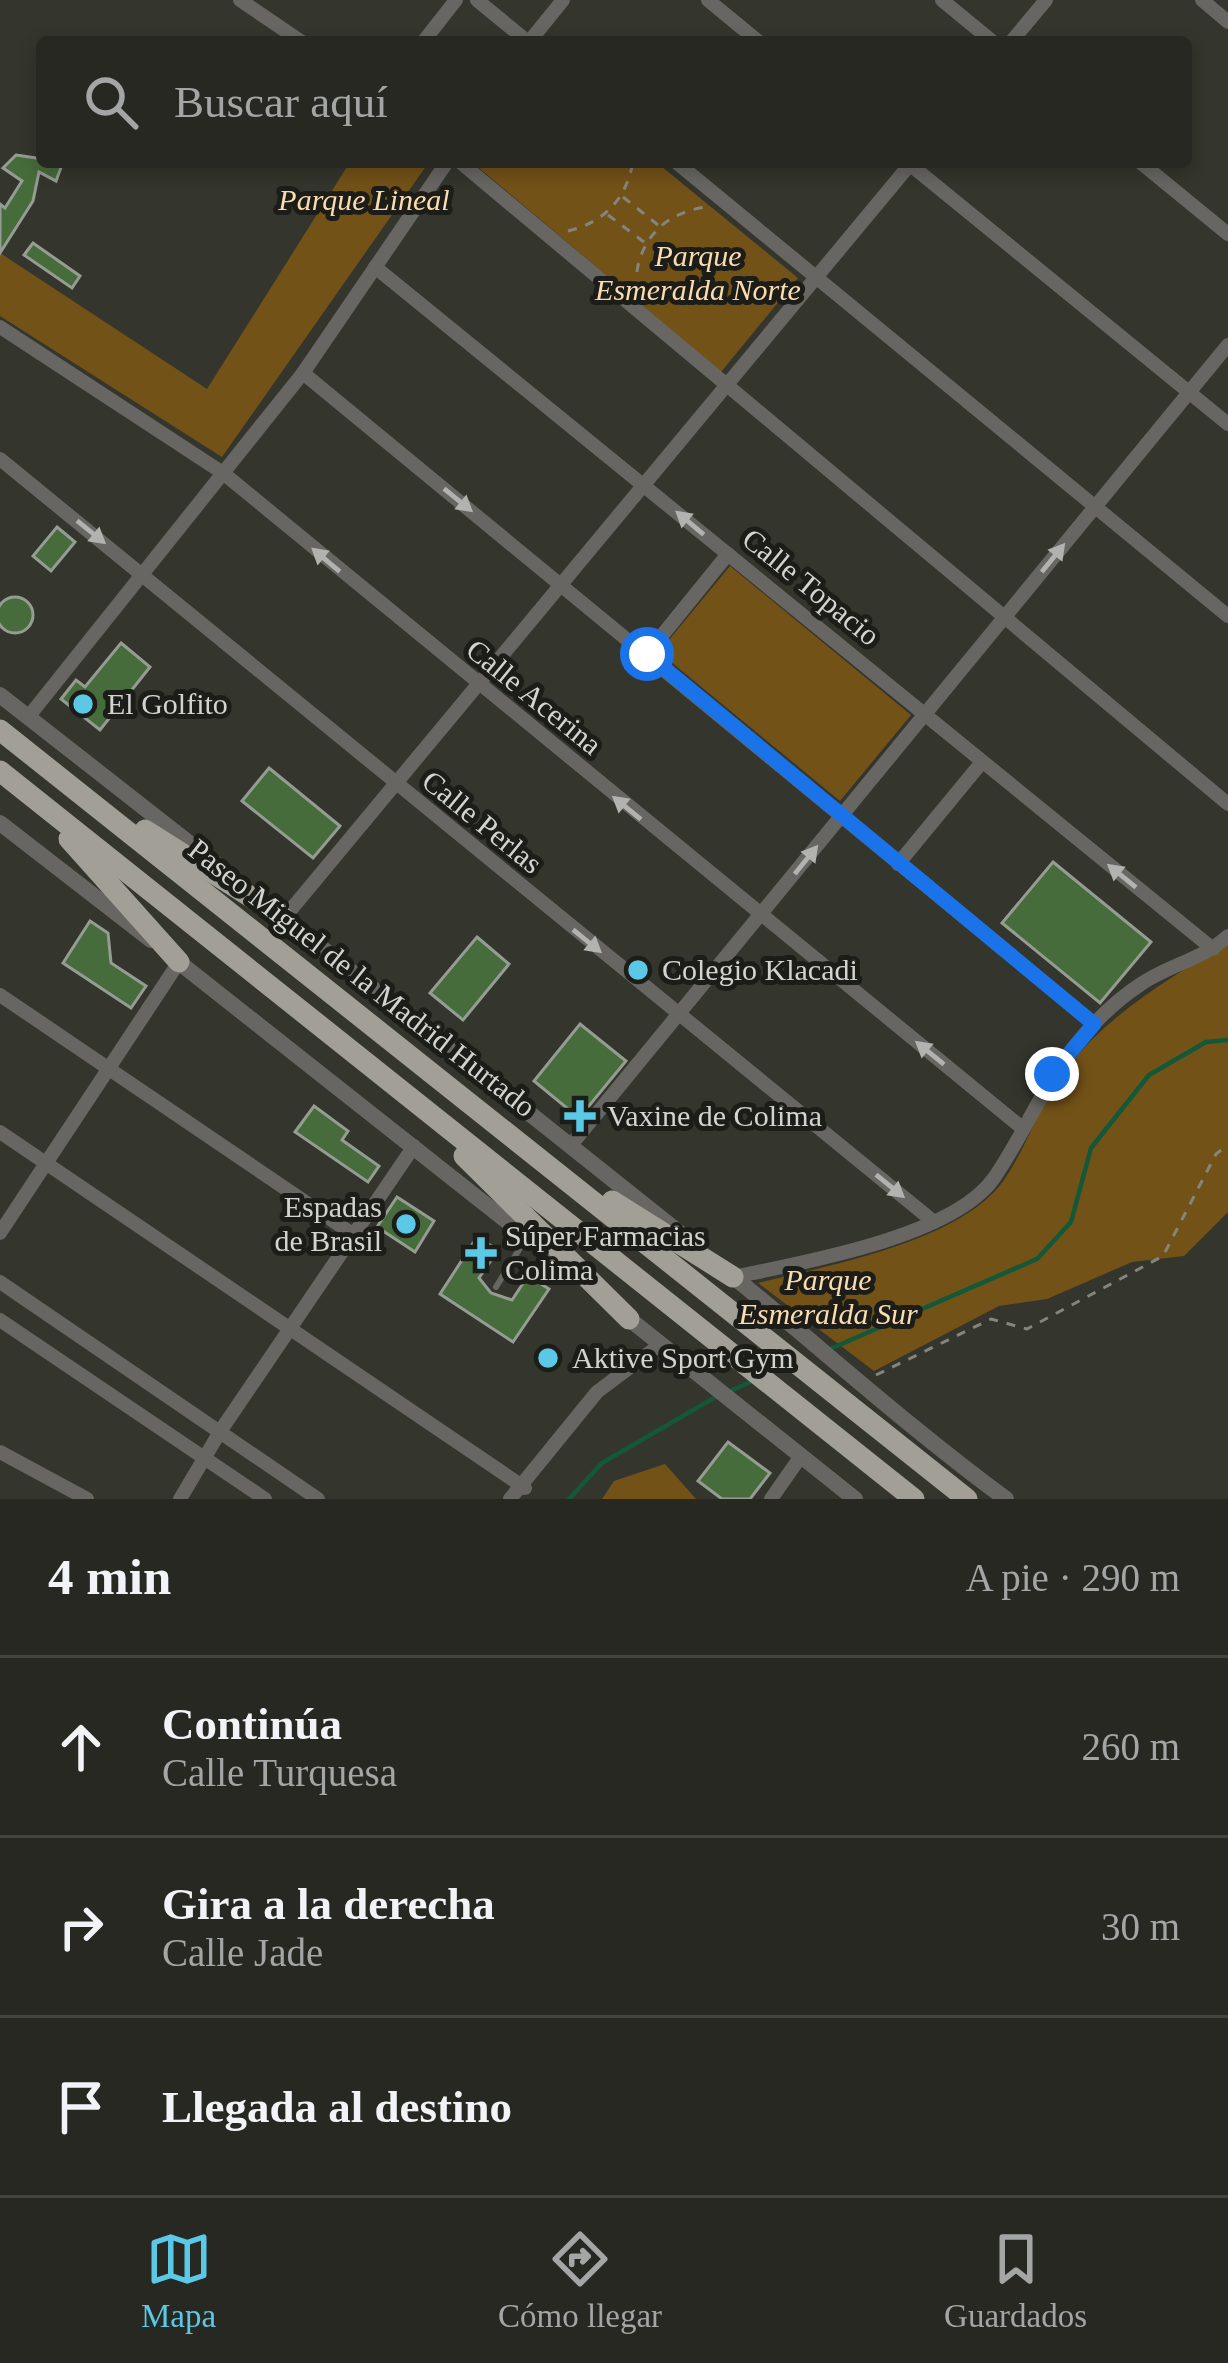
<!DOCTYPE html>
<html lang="es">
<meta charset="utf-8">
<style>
body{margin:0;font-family:Georgia,serif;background:#2f302a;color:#f1f3f6}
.stop{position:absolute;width:36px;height:36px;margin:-27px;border:9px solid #1a73e8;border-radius:50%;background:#fff}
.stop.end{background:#1a73e8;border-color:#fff;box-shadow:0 3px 12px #0008}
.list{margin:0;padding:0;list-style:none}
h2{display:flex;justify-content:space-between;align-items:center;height:156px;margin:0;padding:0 48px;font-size:51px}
h2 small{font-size:39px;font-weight:400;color:#a4a6a5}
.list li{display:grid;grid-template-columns:78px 1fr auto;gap:36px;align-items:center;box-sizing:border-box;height:180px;padding:0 48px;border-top:3px solid #434440}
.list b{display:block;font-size:45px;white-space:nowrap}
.list p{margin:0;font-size:39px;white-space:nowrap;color:#a4a6a5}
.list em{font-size:39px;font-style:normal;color:#a4a6a5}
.icon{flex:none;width:66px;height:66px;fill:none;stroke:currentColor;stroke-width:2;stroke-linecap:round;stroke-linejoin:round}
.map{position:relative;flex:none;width:1228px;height:1499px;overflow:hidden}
.search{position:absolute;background:#272822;box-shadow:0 6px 18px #0003;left:36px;right:36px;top:36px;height:132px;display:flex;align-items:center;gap:30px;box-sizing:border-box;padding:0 42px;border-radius:12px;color:#a4a6a5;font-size:45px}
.sheet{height:696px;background:#272822}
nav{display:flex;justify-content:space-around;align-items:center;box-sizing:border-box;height:168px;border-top:3px solid #434440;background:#272822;font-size:33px;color:#a4a6a5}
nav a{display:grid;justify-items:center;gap:6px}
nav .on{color:#5bc8e6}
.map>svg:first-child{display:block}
.green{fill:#735218}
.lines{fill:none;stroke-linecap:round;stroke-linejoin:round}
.stream{stroke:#135838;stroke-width:4.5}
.building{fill:#476c3b;stroke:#959c93;stroke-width:3}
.path{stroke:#83857e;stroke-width:3;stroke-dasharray:9 9;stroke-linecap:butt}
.service{stroke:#676662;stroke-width:6}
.minor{stroke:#676662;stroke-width:14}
.tertiary{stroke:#676662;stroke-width:16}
.trunk{stroke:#a2a096;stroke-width:21}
.oneway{fill:#b2b3ae}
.route{stroke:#1a73e8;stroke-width:15}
.poi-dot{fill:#5bc8e6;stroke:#1c1d19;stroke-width:4.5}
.labels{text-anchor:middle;stroke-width:10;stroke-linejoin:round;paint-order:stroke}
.park-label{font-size:30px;font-style:italic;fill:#fbdcae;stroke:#1c1d19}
.street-label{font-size:30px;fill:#d2d4ce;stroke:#1c1d19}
.poi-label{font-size:30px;fill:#d2d4ce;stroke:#1c1d19;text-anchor:start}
</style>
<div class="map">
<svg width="1228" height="1499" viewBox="0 0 1228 1499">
<rect width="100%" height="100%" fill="#34362d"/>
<g class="green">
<path d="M350,162H429L222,457L0,316V253L207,389Z"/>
<path d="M472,162H656L798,278L721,372Z"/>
<path d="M730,566L911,715L840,801L659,652Z"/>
<path d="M1228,942V1212L1184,1256L1132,1262L1047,1299L999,1306L874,1371L758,1283C827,1266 956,1242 1001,1184C1026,1151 1038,1106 1064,1072C1107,1014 1168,980 1228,942Z"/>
<path d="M665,1464L696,1499H602L614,1481Z"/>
</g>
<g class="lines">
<g class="stream">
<path d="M830,1349L1037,1259L1071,1222L1091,1148L1149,1075L1206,1042L1228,1040"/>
<path d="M730,1391L753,1381"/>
<path d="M569,1499L602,1463L719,1395"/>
</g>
</g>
<g class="building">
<path d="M16,155L63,162L56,181L39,172L33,201L0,253V204L5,208L22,181L3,168Z"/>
<path d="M33,243L80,276L72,288L24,255Z"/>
<path d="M57,527L75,542L51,571L33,556Z"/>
<circle cx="15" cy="615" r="18"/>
<path d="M121,643L150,667L100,730L61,699L76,680L85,687Z"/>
<path d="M269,768L340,826L313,858L242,801Z"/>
<path d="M1053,862L1151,942L1100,1003L1002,923Z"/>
<path d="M90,921L108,933L111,963L146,986L131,1008L63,963Z"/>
<path d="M477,937L509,964L463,1020L430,993Z"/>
<path d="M580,1024L626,1061L579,1118L534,1081Z"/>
<path d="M314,1106L348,1131L342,1140L379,1166L368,1182L295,1132Z"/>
<path d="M397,1197L434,1221L415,1252L377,1227Z"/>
<path d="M477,1237L498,1250L479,1278L491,1293L512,1300L528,1276L549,1289L513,1342L440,1294Z"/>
<path d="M728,1442L770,1473L750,1499H722L698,1481Z"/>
</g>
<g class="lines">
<g class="path">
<path d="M623,197L658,225"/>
<path d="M608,215L644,242"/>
<path d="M568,231C605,222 626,199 633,162"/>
<path d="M636,290C634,245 662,212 707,207"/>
<path d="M876,1375L991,1319L1027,1329L1163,1256L1216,1154L1228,1145"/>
</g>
<path class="service" d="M496,1287L525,1240"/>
<g class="minor">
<path d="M240,0L302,42"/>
<path d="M477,0L528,42"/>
<path d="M708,0L759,42"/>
<path d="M942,0L993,42"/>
<path d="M1202,0L1228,22"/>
<path d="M423,42L456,0"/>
<path d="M529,42L563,0"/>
<path d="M1011,42L1046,0"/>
<path d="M460,162L1228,804"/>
<path d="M676,162L1228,616"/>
<path d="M907,162L1228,424"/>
<path d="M1140,162L1228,234"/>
<path d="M375,267L1213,949"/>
<path d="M0,327L223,473L1021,1127"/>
<path d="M303,373L1094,1024"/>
<path d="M0,459L934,1222"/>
<path d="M647,654L728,554"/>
<path d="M29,716L303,373L447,162"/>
<path d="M898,864L982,762"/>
<path d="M284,918L912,162"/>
<path d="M0,995L354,1235"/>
<path d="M0,1132L525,1488"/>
<path d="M571,1145L1228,345"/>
<path d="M0,1233L179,962"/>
<path d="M733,1277C801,1263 953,1237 994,1178C1029,1127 1048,1072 1092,1026C1106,1011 1124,995 1141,984C1169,965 1203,959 1228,936"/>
<path d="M0,1282L318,1499"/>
<path d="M0,1320L265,1499"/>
<path d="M0,1452L87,1499"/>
<path d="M180,1499L221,1430L414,1146"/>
<path d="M510,1499L597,1392L661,1344"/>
<path d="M771,1499L801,1456"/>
</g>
<g class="tertiary">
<path d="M0,695L221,868"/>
<path d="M0,823L151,940"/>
<path d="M274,910L686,1238"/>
<path d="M171,956L565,1267"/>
<path d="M724,1269C819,1346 908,1427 1006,1499"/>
<path d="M623,1314L855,1499"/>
</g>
<g class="trunk">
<path d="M0,730L967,1499"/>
<path d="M0,771L914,1499"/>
<path d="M145,830L284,918"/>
<path d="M69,839L179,962"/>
<path d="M464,1156L629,1319"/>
<path d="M612,1201L733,1277"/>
</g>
</g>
<defs><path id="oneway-solid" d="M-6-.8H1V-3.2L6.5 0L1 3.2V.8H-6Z" transform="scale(3)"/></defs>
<g class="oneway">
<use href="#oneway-solid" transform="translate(458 500) rotate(39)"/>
<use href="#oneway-solid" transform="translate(690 523) rotate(-140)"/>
<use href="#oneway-solid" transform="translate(91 532) rotate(39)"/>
<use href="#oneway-solid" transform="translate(1053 558) rotate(-51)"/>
<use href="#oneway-solid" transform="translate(326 560) rotate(-140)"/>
<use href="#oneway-solid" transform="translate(627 808) rotate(-141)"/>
<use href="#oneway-solid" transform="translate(806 860) rotate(-51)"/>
<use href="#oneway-solid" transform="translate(1122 876) rotate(-141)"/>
<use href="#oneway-solid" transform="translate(587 941) rotate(39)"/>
<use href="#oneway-solid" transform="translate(930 1053) rotate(-141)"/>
<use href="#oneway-solid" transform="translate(890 1186) rotate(39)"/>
</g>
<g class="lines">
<path class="route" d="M647,654L1094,1024L1052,1074"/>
</g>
<g class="poi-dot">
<circle cx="83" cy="704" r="12"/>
<circle cx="638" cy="970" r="12"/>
<path d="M574 1098h12v12h12v12h-12v12h-12v-12h-12v-12h12z"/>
<circle cx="406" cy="1224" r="12"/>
<path d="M475 1235h12v12h12v12h-12v12h-12v-12h-12v-12h12z"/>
<circle cx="548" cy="1358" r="12"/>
</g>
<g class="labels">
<g class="park-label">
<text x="364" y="210">Parque Lineal</text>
<text x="698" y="266">Parque<tspan x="698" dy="34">Esmeralda Norte</tspan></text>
<text x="828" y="1290">Parque<tspan x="828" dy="34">Esmeralda Sur</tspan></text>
</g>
<g class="street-label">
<text transform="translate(811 587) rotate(39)" y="10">Calle Topacio</text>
<text transform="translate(534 697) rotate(39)" y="10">Calle Acerina</text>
<text transform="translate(482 822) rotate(39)" y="10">Calle Perlas</text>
<text transform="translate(362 978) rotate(38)" y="10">Paseo Miguel de la Madrid Hurtado</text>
</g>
<g class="poi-label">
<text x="107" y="714">El Golfito</text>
<text x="662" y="980">Colegio Klacadi</text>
<text x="607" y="1126">Vaxine de Colima</text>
<text x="382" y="1217" text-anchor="end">Espadas<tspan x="382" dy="34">de Brasil</tspan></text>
<text x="505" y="1246">Súper Farmacias<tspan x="505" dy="34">Colima</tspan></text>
<text x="572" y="1368">Aktive Sport Gym</text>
</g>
</g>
</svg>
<div class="stop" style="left:647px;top:654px"></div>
<div class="stop end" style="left:1052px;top:1074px"></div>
<div class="search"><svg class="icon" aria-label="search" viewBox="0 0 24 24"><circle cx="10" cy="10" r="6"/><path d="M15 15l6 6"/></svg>Buscar aquí</div>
</div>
<section class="sheet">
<h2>4 min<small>A pie · 290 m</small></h2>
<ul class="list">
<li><svg class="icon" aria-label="ahead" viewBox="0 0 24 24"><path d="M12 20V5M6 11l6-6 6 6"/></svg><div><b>Continúa</b><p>Calle Turquesa</p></div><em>260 m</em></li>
<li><svg class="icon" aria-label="right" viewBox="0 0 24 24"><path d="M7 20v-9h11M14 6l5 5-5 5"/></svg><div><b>Gira a la derecha</b><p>Calle Jade</p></div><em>30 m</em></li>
<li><svg class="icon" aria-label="arrive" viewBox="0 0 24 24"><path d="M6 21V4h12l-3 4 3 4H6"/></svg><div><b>Llegada al destino</b></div></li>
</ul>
</section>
<nav>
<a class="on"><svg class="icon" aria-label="map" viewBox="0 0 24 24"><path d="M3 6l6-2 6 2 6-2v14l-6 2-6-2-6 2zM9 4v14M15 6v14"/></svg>Mapa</a>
<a><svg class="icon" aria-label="directions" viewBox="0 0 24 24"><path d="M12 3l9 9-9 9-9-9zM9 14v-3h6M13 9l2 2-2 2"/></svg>Cómo llegar</a>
<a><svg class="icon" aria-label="saved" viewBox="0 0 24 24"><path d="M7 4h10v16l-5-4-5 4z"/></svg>Guardados</a>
</nav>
